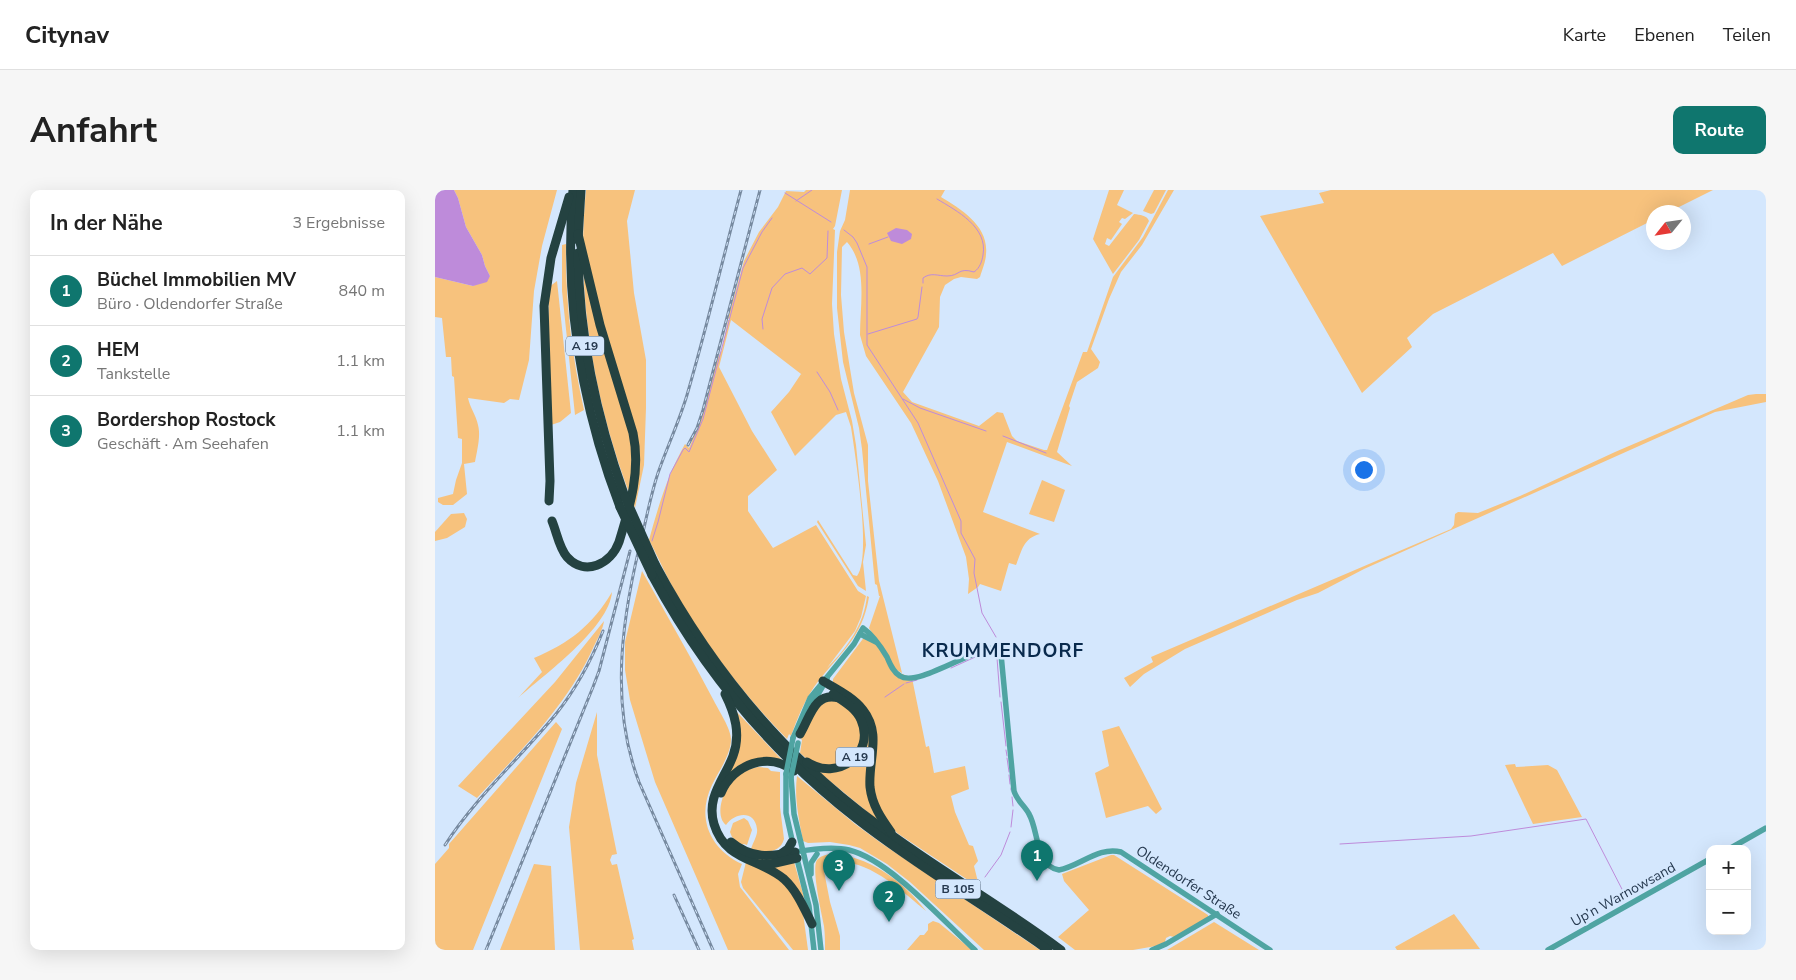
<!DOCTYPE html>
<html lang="de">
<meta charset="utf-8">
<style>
body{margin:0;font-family:"Nunito Sans",sans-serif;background:#f6f6f6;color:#222}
.controls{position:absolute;right:15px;bottom:15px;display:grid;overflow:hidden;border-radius:10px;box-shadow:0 5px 20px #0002}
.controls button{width:45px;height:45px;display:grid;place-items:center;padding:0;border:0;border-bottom:1px solid #e0e0e0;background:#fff;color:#222;font:25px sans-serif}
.compass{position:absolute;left:1211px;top:15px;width:45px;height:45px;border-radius:50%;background:#fff;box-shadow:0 5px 20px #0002;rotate:240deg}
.you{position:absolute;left:928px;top:279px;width:18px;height:18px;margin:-12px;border:4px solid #fff;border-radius:50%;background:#1a73e8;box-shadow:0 0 0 8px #1a73e833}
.badge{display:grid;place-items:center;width:32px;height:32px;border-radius:50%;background:#0f766e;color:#fff;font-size:16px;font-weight:700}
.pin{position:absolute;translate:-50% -41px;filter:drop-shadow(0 1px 2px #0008)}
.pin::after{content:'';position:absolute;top:26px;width:18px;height:15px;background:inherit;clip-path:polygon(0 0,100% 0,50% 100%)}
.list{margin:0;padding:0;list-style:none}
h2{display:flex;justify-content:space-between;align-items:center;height:65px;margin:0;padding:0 20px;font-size:21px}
h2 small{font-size:16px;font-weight:400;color:#767676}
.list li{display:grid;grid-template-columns:32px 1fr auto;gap:15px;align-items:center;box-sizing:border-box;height:70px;padding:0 20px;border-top:1px solid #e0e0e0}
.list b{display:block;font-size:19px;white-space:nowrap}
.list p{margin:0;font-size:16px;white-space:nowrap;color:#767676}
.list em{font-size:16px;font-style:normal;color:#767676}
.map{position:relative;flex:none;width:1331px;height:760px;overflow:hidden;border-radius:10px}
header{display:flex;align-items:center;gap:30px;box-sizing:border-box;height:70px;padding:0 25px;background:#fff;border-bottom:1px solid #e0e0e0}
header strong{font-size:24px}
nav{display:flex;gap:28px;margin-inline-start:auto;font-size:18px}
.intro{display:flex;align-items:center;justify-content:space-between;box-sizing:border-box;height:120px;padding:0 30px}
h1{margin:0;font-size:35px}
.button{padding:12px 22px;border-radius:10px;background:#0f766e;color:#fff;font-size:18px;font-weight:700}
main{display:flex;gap:30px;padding:0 30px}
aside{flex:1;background:#fff;border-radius:10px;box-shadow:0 5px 20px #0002}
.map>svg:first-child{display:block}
.green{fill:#f7c27d}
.water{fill:#be8bda}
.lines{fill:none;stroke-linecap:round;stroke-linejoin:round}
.stream{stroke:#be8bda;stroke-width:1}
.minor{stroke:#4fa4a2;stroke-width:5.5}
.highway{stroke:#244241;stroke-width:9}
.rail-casing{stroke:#778aa0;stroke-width:3}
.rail{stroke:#d4e7fd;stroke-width:1;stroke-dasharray:4;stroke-linecap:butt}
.minor-bridge{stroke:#4fa4a2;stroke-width:5.5}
.highway-bridge{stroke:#244241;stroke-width:9}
.labels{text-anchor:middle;stroke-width:5;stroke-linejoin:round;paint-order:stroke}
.shield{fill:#d4e7fd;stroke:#5a6c82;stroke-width:1}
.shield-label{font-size:12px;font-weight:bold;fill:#25384e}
.street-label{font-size:14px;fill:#25384e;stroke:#d4e7fd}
.district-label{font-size:19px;font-weight:bold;letter-spacing:1px;fill:#092a4d;stroke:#d4e7fd}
</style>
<header>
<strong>Citynav</strong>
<nav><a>Karte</a><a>Ebenen</a><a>Teilen</a></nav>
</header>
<div class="intro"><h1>Anfahrt</h1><a class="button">Route</a></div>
<main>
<aside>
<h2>In der Nähe<small>3 Ergebnisse</small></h2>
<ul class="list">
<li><span class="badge">1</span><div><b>Büchel Immobilien MV</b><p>Büro · Oldendorfer Straße</p></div><em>840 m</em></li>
<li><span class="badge">2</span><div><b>HEM</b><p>Tankstelle</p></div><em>1.1 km</em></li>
<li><span class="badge">3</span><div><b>Bordershop Rostock</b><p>Geschäft · Am Seehafen</p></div><em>1.1 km</em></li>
</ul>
</aside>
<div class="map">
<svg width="1331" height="760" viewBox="0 0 1331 760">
<rect width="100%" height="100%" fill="#d4e7fd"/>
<g class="green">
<path d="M19,0H122L107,56L99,101L94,170L84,210L75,209L69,213L33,208C35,218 41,225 43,235C46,246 42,261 40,272L29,274L32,304L18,315H8L3,312V308L18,304L21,290L27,273V249L23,248L19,187L17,186L16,167H11L7,128L0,127V87L38,96L55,86L50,76L47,65L31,37L23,8Z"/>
<path d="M151,0H200L192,31L199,103L211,170V218L209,275L200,318C160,217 140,108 151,0Z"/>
<path d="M371,0H407L400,36L398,39L400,40L397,114L399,144L406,189L417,231L421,255L431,355L428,372L431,401L423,396L382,332L383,330L418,385L422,386C437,367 420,264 416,237L411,222L401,225L360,266L336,222L354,202L366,184L370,187L296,130L284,177L317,241L342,280L313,306V321L338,358L381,335L423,401L431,406L426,427L420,441L392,478C412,458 429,435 432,406L434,407C427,450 403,464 379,497C369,512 362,529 356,546L354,544L352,549C311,507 276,462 246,412C234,392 225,371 214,350C223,317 233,284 250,254L254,258L266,230L282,169L287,160L293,130H295L293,128L309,71L324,42L343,17L351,1L369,2Z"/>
<path d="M415,0H510L506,7C526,19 554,36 551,64C551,71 547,80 545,87L542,89L526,87L519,89L510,95L505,107L504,137L468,202L477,212L544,236L562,222L568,223L577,246L582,251L609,260H612L648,162H652L678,87L708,47L733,0H739L707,55L686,82L674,109L656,159L665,172L663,178L642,192L634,216L635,218L622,262L637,276L572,252L548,322L605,344C588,348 587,361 581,375L574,373L566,401L545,394L543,397L533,404L534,389L531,367L503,291L476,233L431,166L425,145C425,115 433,76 412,52L407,57L406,105L409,142L419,203L433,255V291L444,391L467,483L460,479L434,438L445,406H444L442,395L440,394L427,259L424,238L408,172L402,118V62L405,41L410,30Z"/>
<path d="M674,0H689L682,15L698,23L690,29L687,28L684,32L687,34L676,50L672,48L670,54L674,56L699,24C705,25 712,25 714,31L704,50L678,84L658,49Z"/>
<path d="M719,0H731L719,23L716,24L708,21Z"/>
<path d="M896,0H1278L1234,22H1218V30L1127,76L1118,63L998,124L972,148L977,157L927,203L825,26L889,13L884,3Z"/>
<path d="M131,54C130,110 137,166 149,220L140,225L127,101V55Z"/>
<path d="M122,91L136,223L125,232L116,235L113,145L114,97Z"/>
<path d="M1321,204H1331V212L1280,222L929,379L883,403L862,410L750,459L709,484L695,497L689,488L718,472L716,467L1016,339L1019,335L1020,324L1023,322L1043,323L1085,306L1180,262L1313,205Z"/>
<path d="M607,290L630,300L619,332L594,324Z"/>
<path d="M29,323L32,329L30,337L12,348L0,351V342L16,324Z"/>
<path d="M207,381C231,424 256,467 279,511C284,521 296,539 296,549C296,565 283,582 277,595C261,628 275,659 307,674L303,684L305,697L354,760H293L220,592L195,510L190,480V452Z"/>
<path d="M177,402C174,438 109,485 83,508L107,482L99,468C134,453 157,436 177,402Z"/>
<path d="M169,431C168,439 163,448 159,456C133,515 85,561 42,608L23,596L120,492Z"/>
<path d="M430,446L441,452L458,480L477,488L491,557L494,556L499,583L530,576L534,599L516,606L520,622L534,655L538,656L543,671L539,676L543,692L539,694L462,643L447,626L437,594L442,555L398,492V489Z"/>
<path d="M401,509L418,521L427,538L425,555L414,571L396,577L374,571L365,563L367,550L366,549L386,511Z"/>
<path d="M300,520L347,570V572C281,557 254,642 311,666C330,674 343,664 355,667C335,671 315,674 297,659C281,644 275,621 283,600C289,587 297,575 301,562C306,548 305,534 300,520Z"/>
<path d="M162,522V565L182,664L177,665L175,670L177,675L182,674L199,749L197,750L199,760H145L134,637L141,593Z"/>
<path d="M121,532L127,539L38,760H0V674L14,658V654Z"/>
<path d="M435,535L433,586L447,634L384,582L395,583L413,578Z"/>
<path d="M684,536L727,619L721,624L713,616L671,628L660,583L674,576L667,541Z"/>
<path d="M1080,574L1081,577L1113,575L1122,580L1147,627L1098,634L1070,575Z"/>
<path d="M323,577L333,578L336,581L345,582V617L349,649C345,664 329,663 316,659C318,652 323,645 322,639C320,620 300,622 291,635C278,625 290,594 302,586C308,581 315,579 323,577Z"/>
<path d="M362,586L420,634L446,653L605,760H549L475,692L452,674L425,658L414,655L395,652L373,653L368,651C364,629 359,608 362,586Z"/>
<path d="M309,628L313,631L317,640L312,655L309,654L306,655L297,647L295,642L298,633Z"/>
<path d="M403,664C439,670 469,692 491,721C466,700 423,659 388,676L395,712L405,746V760H390C390,752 390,744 389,736C387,725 376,678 382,670C387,664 396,664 403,664Z"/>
<path d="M676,665H679L773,725V728L739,747L735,746L731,748L730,752L721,756L698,760H640L623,747L654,720L629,691L627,684Z"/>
<path d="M311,672L328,679L351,694L368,723L373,760H358L308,698L306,692Z"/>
<path d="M359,672L369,707L367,708L337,677Z"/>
<path d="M99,674L116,676L120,760H65Z"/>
<path d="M1019,724L1045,759L962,760L960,757Z"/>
<path d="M498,731L504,733L537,760H472L485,745H489L493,740V734Z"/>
<path d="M779,732L824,760H732Z"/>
</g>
<g class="water">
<path d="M0,0H19L23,8L31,37L47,65L50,76L55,86L52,92L38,96L0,87Z"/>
<path d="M461,38L472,40L477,44L476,49L467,54L456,51L452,43Z"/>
</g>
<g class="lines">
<g class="stream">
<path d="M350,3L396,32"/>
<path d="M361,11L377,0"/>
<path d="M409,40L418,47L422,53L432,77V155L483,233L526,331V343L540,369L539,383L547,423L561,447"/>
<path d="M434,54L453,47"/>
<path d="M488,93V88C496,82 503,86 512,86C525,86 523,77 539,82C545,78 547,71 548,65C553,37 522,21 502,9"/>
<path d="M328,139L327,129L337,98L350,84L367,78L375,84L392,68L393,41"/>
<path d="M433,144L482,129L483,127L487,97"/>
<path d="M382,182L395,202L403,220"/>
<path d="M468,209L485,218L551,241"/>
<path d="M568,246L611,263"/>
<path d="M217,351L223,332L235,284L248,260L250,258L254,262L268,229L308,78L327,42L337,28"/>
<path d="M553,462H558L562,468L565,507"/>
<path d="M516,478L547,464"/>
<path d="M471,493L482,490"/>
<path d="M450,507L469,494"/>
<path d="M566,512L571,556"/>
<path d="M571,560L572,566"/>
<path d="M572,568L574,582"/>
<path d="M574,585L575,594"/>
<path d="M576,598V600"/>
<path d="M577,607L578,616"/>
<path d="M576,637L578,620"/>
<path d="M905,654L1036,646L1151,629L1190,705"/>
<path d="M550,687L566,665L575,642"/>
</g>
<g class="minor">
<path d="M425,444L441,452"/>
<path d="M376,516L392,489"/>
<path d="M358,548L375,508L419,454L428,438C438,445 446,457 452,467C455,474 458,482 465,486C483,498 541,456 562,458L566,464L579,601C582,611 590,616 594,624C604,641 600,676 624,680C645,676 664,656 686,662L835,760"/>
<path d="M351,584V623L358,654"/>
<path d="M356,587L359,624L381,715L386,760"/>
<path d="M1294,659L1331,638"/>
<path d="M360,662C377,659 397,656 414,660C455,670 508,731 540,760"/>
<path d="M361,665L374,716L379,760"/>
<path d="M376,684V673L382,664"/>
<path d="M717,760L731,754L782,724"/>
<path d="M1113,760L1275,669"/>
</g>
<g class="highway">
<path d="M138,0C129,108 146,215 185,317"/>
<path d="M143,50L146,0"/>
<path d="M143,63C144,147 161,227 190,307"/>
<path d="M114,311L115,291L109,116L116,68L134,7"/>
<path d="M117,331C122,343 124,358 132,367C150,387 176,374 184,352C195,316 206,281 198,243L165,135L143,44"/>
<path d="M220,374C275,477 349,567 444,636C503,680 567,716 626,760"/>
<path d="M217,385C268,480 337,563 422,629C483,677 550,715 613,760"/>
<path d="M388,491C401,499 418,507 428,520C447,544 433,570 435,597C437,615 446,628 456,642"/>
<path d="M290,504C300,524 306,544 298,566C289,590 271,607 279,634C290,671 324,668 349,689C362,701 369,718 377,734"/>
<path d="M365,544C375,528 379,501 404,508"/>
<path d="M372,572C402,592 441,564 426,530C421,518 408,511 398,504"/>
<path d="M286,603C298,574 334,561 359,581"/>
<path d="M296,652C316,669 335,667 360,662"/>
<path d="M346,664L353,659L357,652"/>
<path d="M325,674H336L362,668"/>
</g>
<defs>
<g id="rail">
<path d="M253,255L262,238L268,220L325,0"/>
<path d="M10,655C41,607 85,568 121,524C141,499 156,471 168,441"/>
<path d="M239,705L264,760"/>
<path d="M51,760L158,497L164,481L195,361"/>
<path d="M278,760L204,592C173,511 188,420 209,338C213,320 217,301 223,283C232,257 244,232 252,205C272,137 288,68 306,0"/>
</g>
</defs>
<use href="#rail" class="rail-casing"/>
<use href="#rail" class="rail"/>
<g class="minor-bridge">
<path d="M351,584L358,548"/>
<path d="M356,587L363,553"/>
</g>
<g class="highway-bridge">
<path d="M190,307L220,374"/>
<path d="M185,317L217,385"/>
</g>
</g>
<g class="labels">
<g class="shield">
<rect x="131" y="146.5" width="38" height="19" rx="4"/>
<rect x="401" y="557.5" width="38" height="19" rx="4"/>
<rect x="500.5" y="689.5" width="45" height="19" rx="4"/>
</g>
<g class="shield-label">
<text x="150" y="160">A 19</text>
<text x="420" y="571">A 19</text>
<text x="523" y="703">B 105</text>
</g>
<g class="street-label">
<text transform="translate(754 692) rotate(33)" y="5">Oldendorfer Straße</text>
<text transform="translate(1188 704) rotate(-29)" y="5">Up’n Warnowsand</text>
</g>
<g class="district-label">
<text x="568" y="467">KRUMMENDORF</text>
</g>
</g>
</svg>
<div class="controls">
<button>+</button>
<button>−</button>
</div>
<svg class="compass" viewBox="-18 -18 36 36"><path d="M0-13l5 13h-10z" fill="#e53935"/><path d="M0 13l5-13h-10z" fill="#767676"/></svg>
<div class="you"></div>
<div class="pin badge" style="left:602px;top:691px">1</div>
<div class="pin badge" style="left:454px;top:732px">2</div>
<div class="pin badge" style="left:404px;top:701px">3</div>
</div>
</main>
